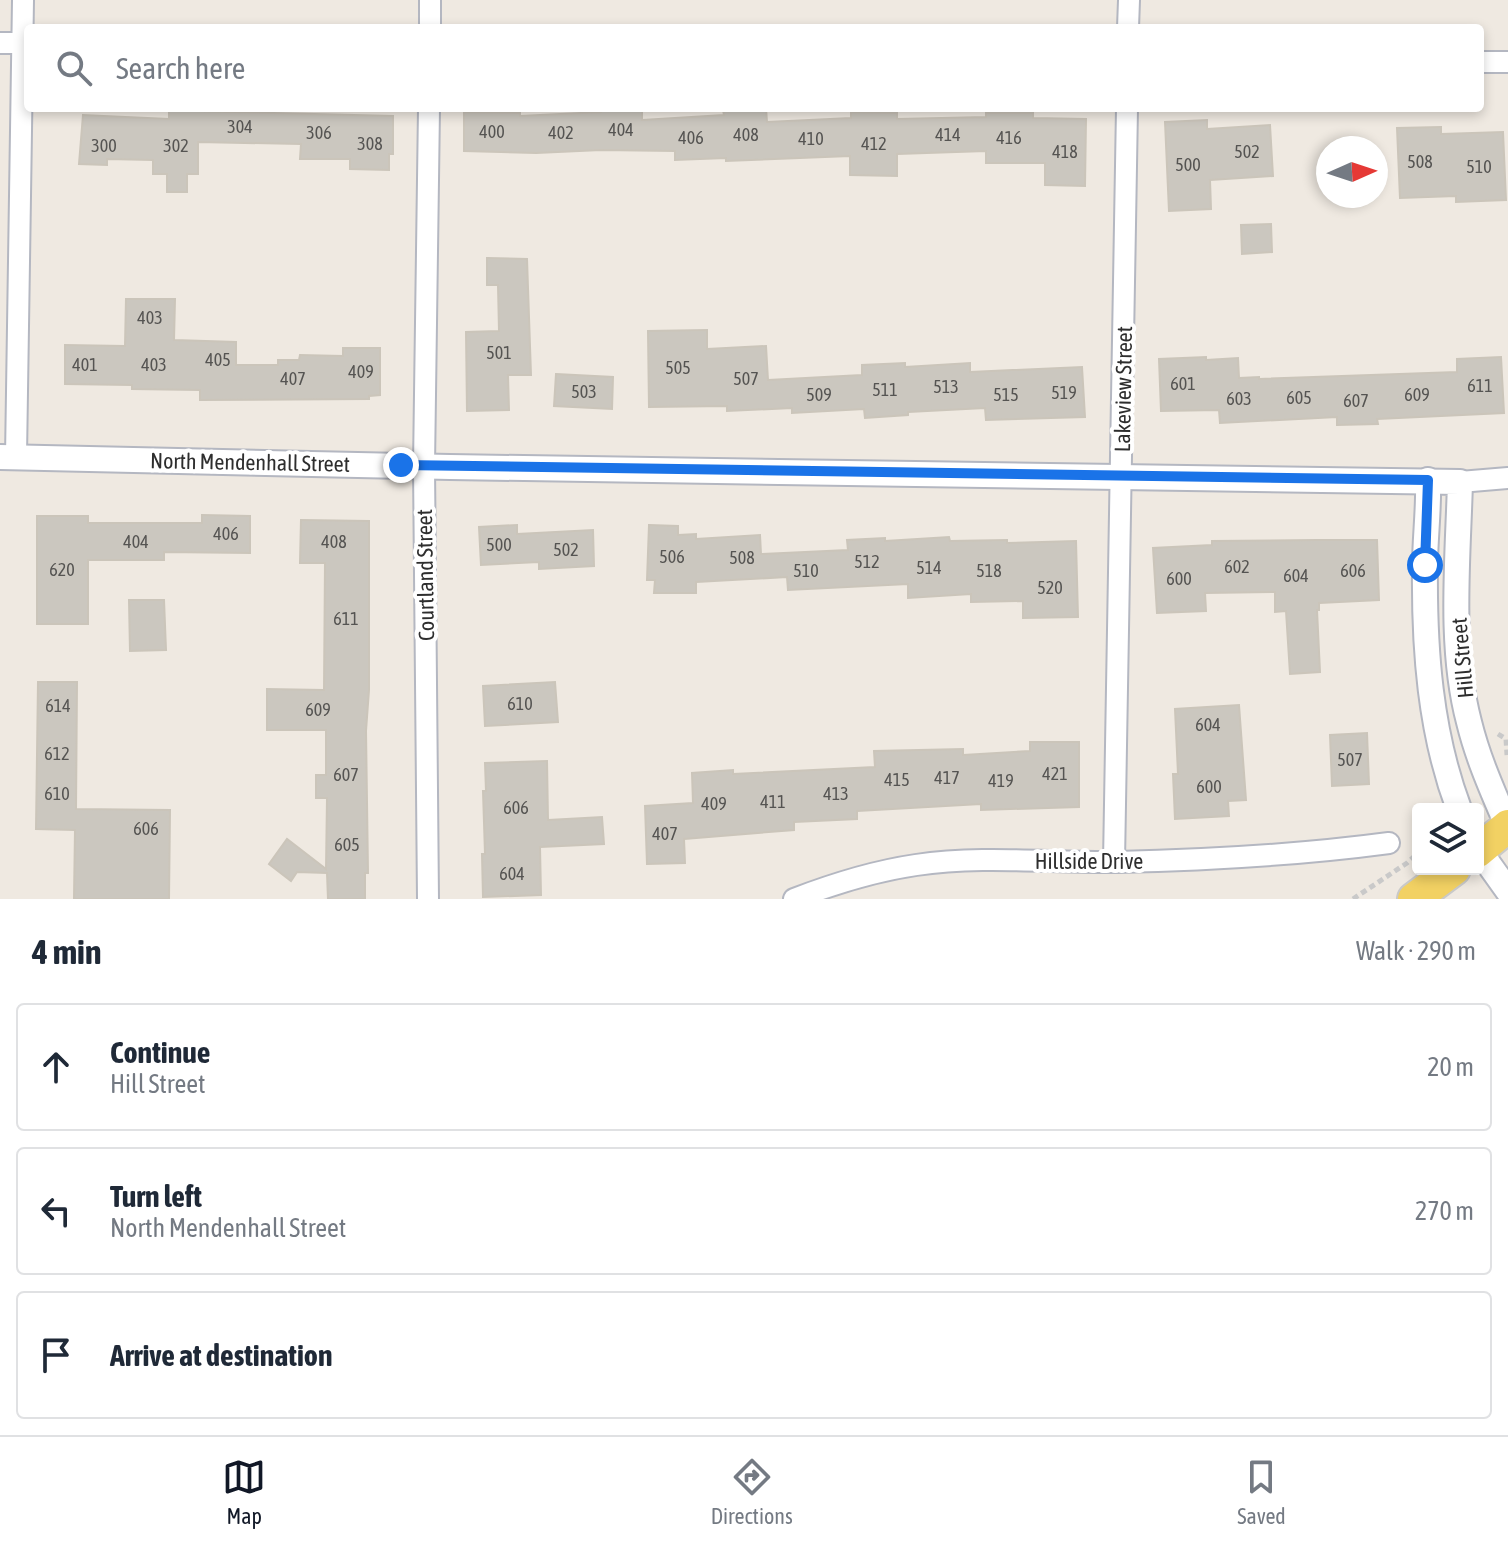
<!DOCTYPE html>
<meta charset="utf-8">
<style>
body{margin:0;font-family:"Asap Condensed",sans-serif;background:#f6f6f7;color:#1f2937}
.controls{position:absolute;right:24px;bottom:24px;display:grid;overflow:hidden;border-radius:8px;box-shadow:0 4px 12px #0003}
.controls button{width:72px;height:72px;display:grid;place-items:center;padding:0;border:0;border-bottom:2px solid #e0e1e3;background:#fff;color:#1f2937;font:40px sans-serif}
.compass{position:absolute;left:1316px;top:136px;width:72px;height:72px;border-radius:50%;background:#fff;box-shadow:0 4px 12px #0003;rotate:87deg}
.stop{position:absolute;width:24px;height:24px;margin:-18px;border:6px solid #1a73e8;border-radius:50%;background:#fff}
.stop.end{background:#1a73e8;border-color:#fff;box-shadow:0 2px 8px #0008}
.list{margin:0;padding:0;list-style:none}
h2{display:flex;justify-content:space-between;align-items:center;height:104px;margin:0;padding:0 32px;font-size:34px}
h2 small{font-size:26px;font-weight:400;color:#747a83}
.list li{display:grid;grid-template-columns:52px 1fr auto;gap:24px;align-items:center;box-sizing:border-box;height:128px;margin:0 16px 16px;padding:0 16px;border:2px solid #e0e1e3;border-radius:8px}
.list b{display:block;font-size:30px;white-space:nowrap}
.list p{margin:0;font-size:26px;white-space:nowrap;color:#747a83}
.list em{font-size:26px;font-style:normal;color:#747a83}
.icon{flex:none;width:44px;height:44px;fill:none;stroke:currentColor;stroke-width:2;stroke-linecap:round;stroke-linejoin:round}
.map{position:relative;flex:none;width:1508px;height:899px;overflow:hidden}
.search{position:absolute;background:#fff;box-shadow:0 4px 12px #0003;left:24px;right:24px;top:24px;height:88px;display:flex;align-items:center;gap:20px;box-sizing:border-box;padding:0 28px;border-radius:8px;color:#747a83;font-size:30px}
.sheet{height:536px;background:#fff}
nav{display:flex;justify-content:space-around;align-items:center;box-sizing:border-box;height:112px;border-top:2px solid #e0e1e3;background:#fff;font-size:22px;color:#747a83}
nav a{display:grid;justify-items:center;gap:4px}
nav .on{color:#111827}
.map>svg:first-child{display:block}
.building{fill:#cbc7bf;stroke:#cbc5ba;stroke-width:2}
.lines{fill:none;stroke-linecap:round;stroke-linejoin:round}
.minor-casing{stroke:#b4b7c1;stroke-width:24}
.tertiary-casing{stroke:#b4b7c1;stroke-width:28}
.primary-casing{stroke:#c9c9c9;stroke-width:36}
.path{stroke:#c9c9c9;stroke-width:5;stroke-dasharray:6 4;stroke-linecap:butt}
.minor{stroke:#fff;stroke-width:20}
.tertiary{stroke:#fff;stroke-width:24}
.primary{stroke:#f2d163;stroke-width:32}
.route{stroke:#1a73e8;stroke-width:10}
.labels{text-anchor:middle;stroke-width:8;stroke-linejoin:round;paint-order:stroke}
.number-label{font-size:18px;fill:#555452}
.street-label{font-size:22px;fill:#2e2e2e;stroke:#fff}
</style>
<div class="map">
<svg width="1508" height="899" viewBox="0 0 1508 899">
<rect width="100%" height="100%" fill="#efe9e1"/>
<g class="building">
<path d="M169,108H199V111L393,116V154H389V170L350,169V159H300L301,144L198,142V174H187V192H167V174H153V160L107,159V165L79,164L83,115L169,119Z"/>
<path d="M601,108L642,109V120L724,115L723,110L758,108H766L767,122L851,118V112L897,113V119L986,117V113H1033V118L1086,119L1085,186L1045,185V163H986V151L897,154V176L850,175V156L726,161V158L675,160V151L601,150L536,153L464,151V112L520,113V116L601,112Z"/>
<path d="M1207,120V129L1270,125L1273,176L1210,180L1211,209L1169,211L1165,122Z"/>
<path d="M1441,127V134L1503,132L1506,200L1456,202V196L1400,198L1397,128Z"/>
<path d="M1271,224L1272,252L1242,254L1241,225Z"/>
<path d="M487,258L527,259L531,375H508L509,410L467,411L466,332L499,331L498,285H487Z"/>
<path d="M126,299H175L174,340L236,342V365H278V360H299L300,355L343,356V348H380V395L369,396V399L200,400V390L132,389V385L65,384V345L125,346Z"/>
<path d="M707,330V349L766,346L768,380L862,375V365L905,363V367L970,363V372L1082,367L1085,417L986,420L985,408L908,412V415L865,418L864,409L792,413V408L727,411V406L649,407L648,331Z"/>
<path d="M1206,357V360L1238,358L1239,378L1259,377V379L1457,372V359L1501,357L1504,413L1377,419L1378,424L1337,425V417L1220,423L1219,410L1161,411L1159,359Z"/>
<path d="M556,374L613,377L612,409L554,406Z"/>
<path d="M202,515L250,516V553L164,552V560H88V624H37V516H88V523H202Z"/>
<path d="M301,520L369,521V690L366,731L368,873H365V899H328L327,873L297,872L291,881L269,864L287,839L326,869L327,798H316V775H326V730H267V689L324,690L325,563H300Z"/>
<path d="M517,525V534L593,530L594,566L539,569V562L481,565L479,527Z"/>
<path d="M649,525L678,526V535L696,534V539L760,535L761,554L848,550L847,540L885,538V541L949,537L950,541L1007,540V543L1076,541L1078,617L1023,618V601L971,602V594L908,598V584L788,590L787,577L696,582V593H654L655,580H647Z"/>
<path d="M1317,540H1377L1379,600L1319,603V610H1317L1320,672L1290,674L1286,611L1275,612V592L1205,593L1206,611L1157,613L1153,548L1212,545V541Z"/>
<path d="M129,600H164L166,650L130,651Z"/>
<path d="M38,682H77L76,809L170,810L169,899H74L75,830L36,829Z"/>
<path d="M555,682L558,722L485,726L483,686Z"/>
<path d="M1239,705L1246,800L1228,801L1229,816L1175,819L1173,774H1178L1175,709Z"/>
<path d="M1367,733L1369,784L1332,786L1330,735Z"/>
<path d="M1030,742H1079V807L981,810V804L857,811V819L794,822V830L684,839L685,863L647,864L645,806L693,803L692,773L733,770V774L875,767L874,751L963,749V755L1030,751Z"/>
<path d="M547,761L548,820L602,817L604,844L540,847L541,895L483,897L482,854H485L483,791H486L485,763Z"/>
</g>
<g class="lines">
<defs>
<g id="minor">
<path d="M430,28V0"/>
<path d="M1128,28L1129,0"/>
<path d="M0,43H28"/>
<path d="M1480,62H1508"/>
<path d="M16,457L23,0"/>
<path d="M1460,482L1508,478"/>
<path d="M1114,862L1127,108"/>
<path d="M428,899L424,466L429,108"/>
<path d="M794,899C833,884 875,871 916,865C982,855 1050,863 1117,862C1208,860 1299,855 1389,843"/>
</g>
<g id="tertiary">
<path d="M0,457L450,467L1460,482C1458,559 1449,647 1469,722C1478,759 1493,792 1508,827"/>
<path d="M1428,480C1429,509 1425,538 1425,566C1424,649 1430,732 1459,809"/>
<path d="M1478,849L1508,891"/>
</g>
<g id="primary">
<path d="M1478,851L1508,826"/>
<path d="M1414,899L1454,869"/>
</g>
</defs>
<use href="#minor" class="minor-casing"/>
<use href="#tertiary" class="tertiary-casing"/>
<use href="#primary" class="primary-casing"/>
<g class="path">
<path d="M1498,734L1506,739L1507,755"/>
<path d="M1353,899L1407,863L1418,853"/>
</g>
<use href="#minor" class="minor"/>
<use href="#tertiary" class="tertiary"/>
<use href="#primary" class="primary"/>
</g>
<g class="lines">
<path class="route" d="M401,465L1428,480L1425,565"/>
</g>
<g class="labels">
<g class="number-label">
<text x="240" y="133">304</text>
<text x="621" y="136">404</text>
<text x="492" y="138">400</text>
<text x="319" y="139">306</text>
<text x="561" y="139">402</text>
<text x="746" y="141">408</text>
<text x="948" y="141">414</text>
<text x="691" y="144">406</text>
<text x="1009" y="144">416</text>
<text x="811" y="145">410</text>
<text x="370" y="150">308</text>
<text x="874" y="150">412</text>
<text x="104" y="152">300</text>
<text x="176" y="152">302</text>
<text x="1065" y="158">418</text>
<text x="1247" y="158">502</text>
<text x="1420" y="168">508</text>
<text x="1188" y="171">500</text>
<text x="1479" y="173">510</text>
<text x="150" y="324">403</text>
<text x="499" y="359">501</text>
<text x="218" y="366">405</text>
<text x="85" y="371">401</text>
<text x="154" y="371">403</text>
<text x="678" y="374">505</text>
<text x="361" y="378">409</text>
<text x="293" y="385">407</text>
<text x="746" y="385">507</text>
<text x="1183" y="390">601</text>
<text x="1480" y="392">611</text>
<text x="946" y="393">513</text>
<text x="885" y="396">511</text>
<text x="584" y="398">503</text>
<text x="1064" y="399">519</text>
<text x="819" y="401">509</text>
<text x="1006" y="401">515</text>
<text x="1417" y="401">609</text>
<text x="1299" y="404">605</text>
<text x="1239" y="405">603</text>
<text x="1356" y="407">607</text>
<text x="226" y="540">406</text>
<text x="136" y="548">404</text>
<text x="334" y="548">408</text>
<text x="499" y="551">500</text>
<text x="566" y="556">502</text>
<text x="672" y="563">506</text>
<text x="742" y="564">508</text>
<text x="867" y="568">512</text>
<text x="1237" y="573">602</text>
<text x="929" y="574">514</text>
<text x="62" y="576">620</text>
<text x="806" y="577">510</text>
<text x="989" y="577">518</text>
<text x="1353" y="577">606</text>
<text x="1296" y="582">604</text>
<text x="1179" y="585">600</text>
<text x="1050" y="594">520</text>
<text x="346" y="625">611</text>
<text x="520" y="710">610</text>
<text x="58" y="712">614</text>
<text x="318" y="716">609</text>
<text x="1208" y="731">604</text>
<text x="57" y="760">612</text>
<text x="1350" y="766">507</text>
<text x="1055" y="780">421</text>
<text x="346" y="781">607</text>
<text x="947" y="784">417</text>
<text x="897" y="786">415</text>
<text x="1001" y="787">419</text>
<text x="1209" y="793">600</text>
<text x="57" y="800">610</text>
<text x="836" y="800">413</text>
<text x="773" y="808">411</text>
<text x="714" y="810">409</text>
<text x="516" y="814">606</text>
<text x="146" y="835">606</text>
<text x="665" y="840">407</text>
<text x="347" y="851">605</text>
<text x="512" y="880">604</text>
</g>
<g class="street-label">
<text transform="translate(1123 389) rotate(-89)" y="8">Lakeview Street</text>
<text transform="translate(250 462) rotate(1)" y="8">North Mendenhall Street</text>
<text transform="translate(425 575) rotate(-91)" y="8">Courtland Street</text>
<text transform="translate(1462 658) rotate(-95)" y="8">Hill Street</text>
<text x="1089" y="869">Hillside Drive</text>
</g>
</g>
</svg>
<div class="controls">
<button><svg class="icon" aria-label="layers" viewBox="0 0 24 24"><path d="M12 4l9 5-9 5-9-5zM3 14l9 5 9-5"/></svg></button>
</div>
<svg class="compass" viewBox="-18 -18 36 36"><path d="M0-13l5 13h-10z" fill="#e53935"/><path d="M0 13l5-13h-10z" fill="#747a83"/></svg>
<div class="stop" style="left:1425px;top:565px"></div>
<div class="stop end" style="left:401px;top:465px"></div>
<div class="search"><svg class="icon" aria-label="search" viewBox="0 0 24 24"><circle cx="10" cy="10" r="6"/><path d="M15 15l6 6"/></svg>Search here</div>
</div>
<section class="sheet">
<h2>4 min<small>Walk · 290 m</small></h2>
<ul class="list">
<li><svg class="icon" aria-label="ahead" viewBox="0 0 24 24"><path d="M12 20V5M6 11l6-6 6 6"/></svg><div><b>Continue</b><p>Hill Street</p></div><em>20 m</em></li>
<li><svg class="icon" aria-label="left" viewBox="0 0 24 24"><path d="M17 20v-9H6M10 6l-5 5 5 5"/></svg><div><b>Turn left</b><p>North Mendenhall Street</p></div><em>270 m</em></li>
<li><svg class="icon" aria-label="arrive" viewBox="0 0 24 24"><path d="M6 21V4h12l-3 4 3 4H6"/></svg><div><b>Arrive at destination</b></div></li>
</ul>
</section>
<nav>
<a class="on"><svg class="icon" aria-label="map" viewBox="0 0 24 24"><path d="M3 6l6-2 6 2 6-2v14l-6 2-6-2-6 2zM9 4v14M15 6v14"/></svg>Map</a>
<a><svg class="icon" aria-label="directions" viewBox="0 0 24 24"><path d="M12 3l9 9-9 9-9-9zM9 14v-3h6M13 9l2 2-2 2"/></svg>Directions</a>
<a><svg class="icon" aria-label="saved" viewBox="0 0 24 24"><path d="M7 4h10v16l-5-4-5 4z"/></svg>Saved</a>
</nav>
